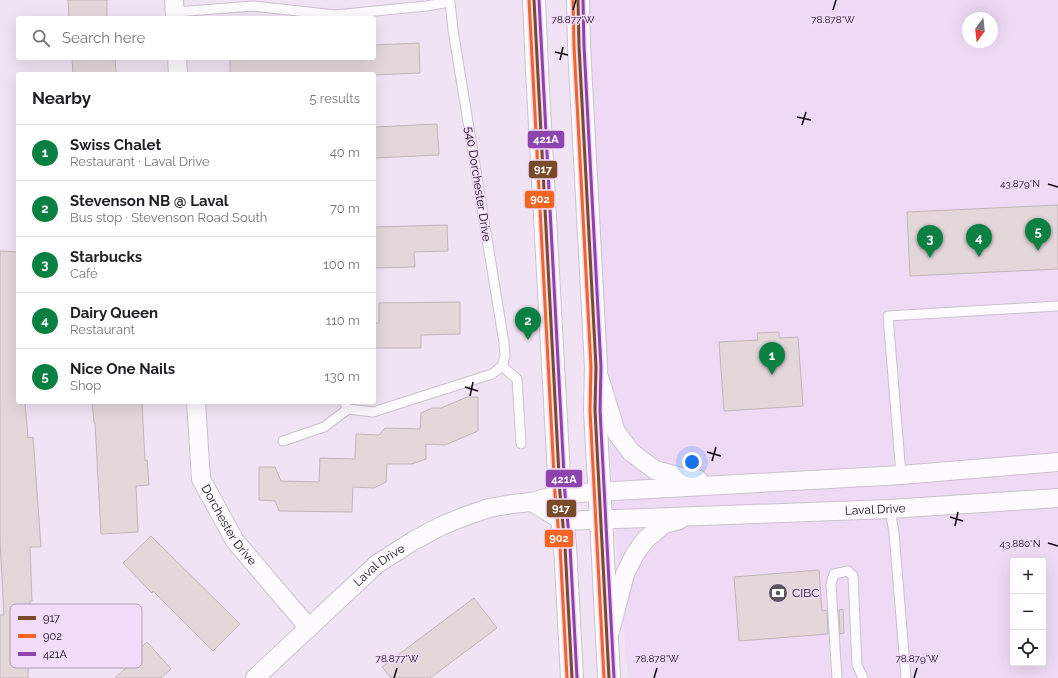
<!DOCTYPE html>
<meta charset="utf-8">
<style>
body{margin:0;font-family:Raleway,sans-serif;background:#f6f6f6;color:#202124}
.controls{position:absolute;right:12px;bottom:12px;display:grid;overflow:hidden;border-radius:4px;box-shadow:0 4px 16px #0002}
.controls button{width:36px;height:36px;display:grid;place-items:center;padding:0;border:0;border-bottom:1px solid #e0e0e0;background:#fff;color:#202124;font:20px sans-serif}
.compass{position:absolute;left:962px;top:12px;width:36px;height:36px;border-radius:50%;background:#fff;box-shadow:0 4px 16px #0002;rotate:195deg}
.you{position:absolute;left:692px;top:462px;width:14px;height:14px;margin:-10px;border:3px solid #fff;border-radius:50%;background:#1a73e8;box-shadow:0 0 0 6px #1a73e833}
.badge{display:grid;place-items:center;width:26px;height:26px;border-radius:50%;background:#0b8043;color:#fff;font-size:13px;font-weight:700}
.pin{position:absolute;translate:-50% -33px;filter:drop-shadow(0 1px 2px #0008)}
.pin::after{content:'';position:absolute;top:21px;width:14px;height:12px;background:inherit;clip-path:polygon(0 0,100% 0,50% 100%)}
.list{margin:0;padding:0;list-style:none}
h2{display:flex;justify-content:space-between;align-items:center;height:52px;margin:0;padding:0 16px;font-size:17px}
h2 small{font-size:13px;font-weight:400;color:#757577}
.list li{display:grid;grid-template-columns:26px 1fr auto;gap:12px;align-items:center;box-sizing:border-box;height:56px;padding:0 16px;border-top:1px solid #e0e0e0}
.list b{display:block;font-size:15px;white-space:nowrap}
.list p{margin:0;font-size:13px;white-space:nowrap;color:#757577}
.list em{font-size:13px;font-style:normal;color:#757577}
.icon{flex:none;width:22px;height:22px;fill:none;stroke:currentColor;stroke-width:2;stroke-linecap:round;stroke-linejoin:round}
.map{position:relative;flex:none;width:1058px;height:678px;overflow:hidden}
.search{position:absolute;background:#fff;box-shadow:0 4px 16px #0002;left:16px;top:16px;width:360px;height:44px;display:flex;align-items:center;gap:10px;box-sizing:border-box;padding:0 14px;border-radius:4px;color:#757577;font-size:15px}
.panel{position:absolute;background:#fff;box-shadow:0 4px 16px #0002;left:16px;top:72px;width:360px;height:332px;border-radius:4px}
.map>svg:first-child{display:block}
.built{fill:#efdaf5;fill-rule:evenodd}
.building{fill:#e3d7da;stroke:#c1b5b9}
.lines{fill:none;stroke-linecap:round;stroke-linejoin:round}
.service-casing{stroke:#cbc1ce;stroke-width:11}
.minor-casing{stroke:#cbc1ce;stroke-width:20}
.secondary-casing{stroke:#cbc1ce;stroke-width:24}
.service{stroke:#fdfbfd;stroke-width:9}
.minor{stroke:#fdfbfd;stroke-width:18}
.secondary{stroke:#fdfbfd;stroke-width:22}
.bus-1-casing{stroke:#f3dcfa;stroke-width:6}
.bus-2-casing{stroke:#f3dcfa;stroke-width:6}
.bus-3-casing{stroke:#f3dcfa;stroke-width:6}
.bus-1{stroke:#7a4b2a;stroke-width:3}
.bus-2{stroke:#f26522;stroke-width:3}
.bus-3{stroke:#8e44ad;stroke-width:3}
.ticks{fill:none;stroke:#100912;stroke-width:1.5}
.labels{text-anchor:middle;stroke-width:3;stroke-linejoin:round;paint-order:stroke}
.street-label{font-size:12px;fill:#100912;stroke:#f3dcfa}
.poi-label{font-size:12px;fill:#100912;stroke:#f3dcfa;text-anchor:start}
.key{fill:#f3dcfa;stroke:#af9db4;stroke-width:1}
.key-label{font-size:11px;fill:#100912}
.ticks-label{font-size:10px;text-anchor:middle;fill:#100912;stroke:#f3dcfa;stroke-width:3;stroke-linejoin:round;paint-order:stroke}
.line-badge{stroke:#f3dcfa;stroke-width:1.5}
.badge-label{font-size:11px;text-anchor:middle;font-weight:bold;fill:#fff}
</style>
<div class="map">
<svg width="1058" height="678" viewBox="0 0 1058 678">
<rect width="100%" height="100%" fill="#f0e3f3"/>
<path class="built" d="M588,0H1058V678H628L613,511ZM968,18H992V42H968ZM1013,561H1043V663H1013Z"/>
<g class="building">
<path d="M68,0H107V18H69Z"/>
<path d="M419,43L420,73L374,75V74H230V58H374V45Z"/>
<path d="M72,58H115L116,74H73Z"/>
<path d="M437,124L439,155L374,158V127Z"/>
<path d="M1058,205V269L910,276L907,212Z"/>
<path d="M447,225L448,251L414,252L415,267L374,268V227Z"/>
<path d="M0,251L18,252V402H25L28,438L33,437L41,547H30L32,601H30L28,678H0V615H4L0,541Z"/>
<path d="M460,302V334L421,335V348H374V323H379V303Z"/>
<path d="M779,332V338L798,337L803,406L724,411L719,342L758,340L757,333Z"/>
<path d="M467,397H478V431L445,445L426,444V459L412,464H387L386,482L374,488L353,487L352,512L279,511L275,501L259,500V467H275L281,481L319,482L320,458L355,459L356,434L379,435L385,428L420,429L421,413L432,408H441Z"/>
<path d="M92,402H142L145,461L147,460L149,485L136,486L138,532L101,534L95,423H94Z"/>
<path d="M151,536L240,624L213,651L153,591L152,593L123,563Z"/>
<path d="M819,570L822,611L827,610L828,634L739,641L734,577Z"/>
<path d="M474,598L497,628L430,678H391L382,667Z"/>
<path d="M843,609L844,633L840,634L839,610Z"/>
<path d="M147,642L171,669L161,678H115L134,661L130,657Z"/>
</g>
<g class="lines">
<defs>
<g id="service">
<path d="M175,12L253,6L335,15L426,6L450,2L453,30L504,343L505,356L502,366L492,374L373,412L348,409L344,402"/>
<path d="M502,366L517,379L521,444"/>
<path d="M283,441L324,427L348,409"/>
<path d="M901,475L888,316L1058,306"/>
<path d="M890,509L894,533L906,678"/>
<path d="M837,678L831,584L834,574L848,571L853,576L857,665L863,678"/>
</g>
<g id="minor">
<path d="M174,0L175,18"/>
<path d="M177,58L178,74"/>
<path d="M599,377L616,432L631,452L655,470L685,478L698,479"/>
<path id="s1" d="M196,402L201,479L235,541L309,628"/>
<path id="s2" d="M1058,462L901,475L560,494L532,502L563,521L890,509L1058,498"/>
<path d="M610,632L625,574L635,554L645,540L664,524L679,520"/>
<path id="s3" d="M255,678L377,564L413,541L441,526L463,517L489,508L512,504L532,502"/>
</g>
<g id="secondary">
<path d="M534,0L537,70L560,494L565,546L572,678"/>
<path d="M578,0L579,46L596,367L595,410L601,519L609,678"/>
</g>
</defs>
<use href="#service" class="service-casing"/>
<use href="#minor" class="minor-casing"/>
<use href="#secondary" class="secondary-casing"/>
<use href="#service" class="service"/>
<use href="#minor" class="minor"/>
<use href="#secondary" class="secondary"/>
<defs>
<g id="bus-1">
<path d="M534,0L560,494L565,546L572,678"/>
<path d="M578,0L579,46L596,367L595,410L609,678"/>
</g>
<g id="bus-2">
<path d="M529,0L555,494L560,546L567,678"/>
<path d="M573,0L574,46L591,367L590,410L604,678"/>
</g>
<g id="bus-3">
<path d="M539,0L565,494L570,546L577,678"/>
<path d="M583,0L584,46L601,367L600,410L614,678"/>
</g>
</defs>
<use href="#bus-1" class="bus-1-casing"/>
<use href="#bus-2" class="bus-2-casing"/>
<use href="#bus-3" class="bus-3-casing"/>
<use href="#bus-1" class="bus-1"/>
<use href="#bus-2" class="bus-2"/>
<use href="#bus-3" class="bus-3"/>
</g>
<path class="ticks" d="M573,10L576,0M833,10L836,0M555,52L568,55M560,60L563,47M797,117L811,120M802,125L806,112M1048,184L1058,187M465,387L478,391M470,396L473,382M707,452L721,456M712,461L716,447M950,517L963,521M955,526L958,512M1048,543L1058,546M394,678L397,668M654,678L657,668M914,678L917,668"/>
<defs>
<symbol id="bank-disc" viewBox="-11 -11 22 22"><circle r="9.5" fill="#5e5561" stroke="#f3dcfa"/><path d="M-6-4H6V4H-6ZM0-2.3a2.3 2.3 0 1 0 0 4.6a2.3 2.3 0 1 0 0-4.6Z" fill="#fff"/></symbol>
</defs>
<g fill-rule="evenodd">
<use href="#bank-disc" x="767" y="582" width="22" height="22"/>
</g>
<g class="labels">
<g class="street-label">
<text transform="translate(478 184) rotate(81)" y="4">540 Dorchester Drive</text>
<text dy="4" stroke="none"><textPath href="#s2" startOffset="877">Laval Drive</textPath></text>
<text dy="4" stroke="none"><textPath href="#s1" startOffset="131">Dorchester Drive</textPath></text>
<text dy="4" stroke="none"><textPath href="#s3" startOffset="168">Laval Drive</textPath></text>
</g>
<g class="poi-label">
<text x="792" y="597">CIBC</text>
</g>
</g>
<rect x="10" y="604" width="132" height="64" rx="6" class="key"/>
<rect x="18" y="616" width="18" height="4" fill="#7a4b2a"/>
<rect x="18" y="634" width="18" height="4" fill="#f26522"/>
<rect x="18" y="652" width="18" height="4" fill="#8e44ad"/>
<g class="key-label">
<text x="43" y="622">917</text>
<text x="43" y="640">902</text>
<text x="43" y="658">421A</text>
</g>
<g class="ticks-label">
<text x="573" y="23">78.877°W</text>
<text x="833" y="23">78.878°W</text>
<text x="1020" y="187">43.879°N</text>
<text x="1020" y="547">43.880°N</text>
<text x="397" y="662">78.877°W</text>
<text x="657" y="662">78.878°W</text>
<text x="917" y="662">78.879°W</text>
</g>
<g class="line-badge">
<rect x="527" y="130" width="38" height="19" rx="4" fill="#8e44ad"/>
<rect x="528" y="160" width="30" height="19" rx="4" fill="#7a4b2a"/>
<rect x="524" y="190" width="31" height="19" rx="4" fill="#f26522"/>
<rect x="545" y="469" width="38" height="19" rx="4" fill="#8e44ad"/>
<rect x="546" y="499" width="31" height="19" rx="4" fill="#7a4b2a"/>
<rect x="544" y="529" width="30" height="19" rx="4" fill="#f26522"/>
</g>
<g class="badge-label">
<text x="546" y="143">421A</text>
<text x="543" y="173">917</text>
<text x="540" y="203">902</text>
<text x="564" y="483">421A</text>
<text x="561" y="512">917</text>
<text x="559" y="542">902</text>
</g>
</svg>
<div class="controls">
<button>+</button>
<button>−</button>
<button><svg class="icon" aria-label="locate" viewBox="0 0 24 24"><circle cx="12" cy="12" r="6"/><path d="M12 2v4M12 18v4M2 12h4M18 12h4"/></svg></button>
</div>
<svg class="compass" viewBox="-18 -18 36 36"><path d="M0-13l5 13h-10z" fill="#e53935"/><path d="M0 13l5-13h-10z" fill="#757577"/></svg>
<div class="you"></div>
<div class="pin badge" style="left:772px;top:375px">1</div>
<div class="pin badge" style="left:528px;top:340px">2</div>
<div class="pin badge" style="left:930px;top:258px">3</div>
<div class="pin badge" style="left:979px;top:257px">4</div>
<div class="pin badge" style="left:1038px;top:251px">5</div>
<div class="search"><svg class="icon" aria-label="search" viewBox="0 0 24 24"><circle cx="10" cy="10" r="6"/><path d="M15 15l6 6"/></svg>Search here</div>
<section class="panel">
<h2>Nearby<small>5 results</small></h2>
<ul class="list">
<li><span class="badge">1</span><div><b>Swiss Chalet</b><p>Restaurant · Laval Drive</p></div><em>40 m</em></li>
<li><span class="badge">2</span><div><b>Stevenson NB @ Laval</b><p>Bus stop · Stevenson Road South</p></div><em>70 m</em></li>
<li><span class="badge">3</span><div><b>Starbucks</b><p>Café</p></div><em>100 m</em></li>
<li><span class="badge">4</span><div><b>Dairy Queen</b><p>Restaurant</p></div><em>110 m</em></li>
<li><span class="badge">5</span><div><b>Nice One Nails</b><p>Shop</p></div><em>130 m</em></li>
</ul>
</section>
</div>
